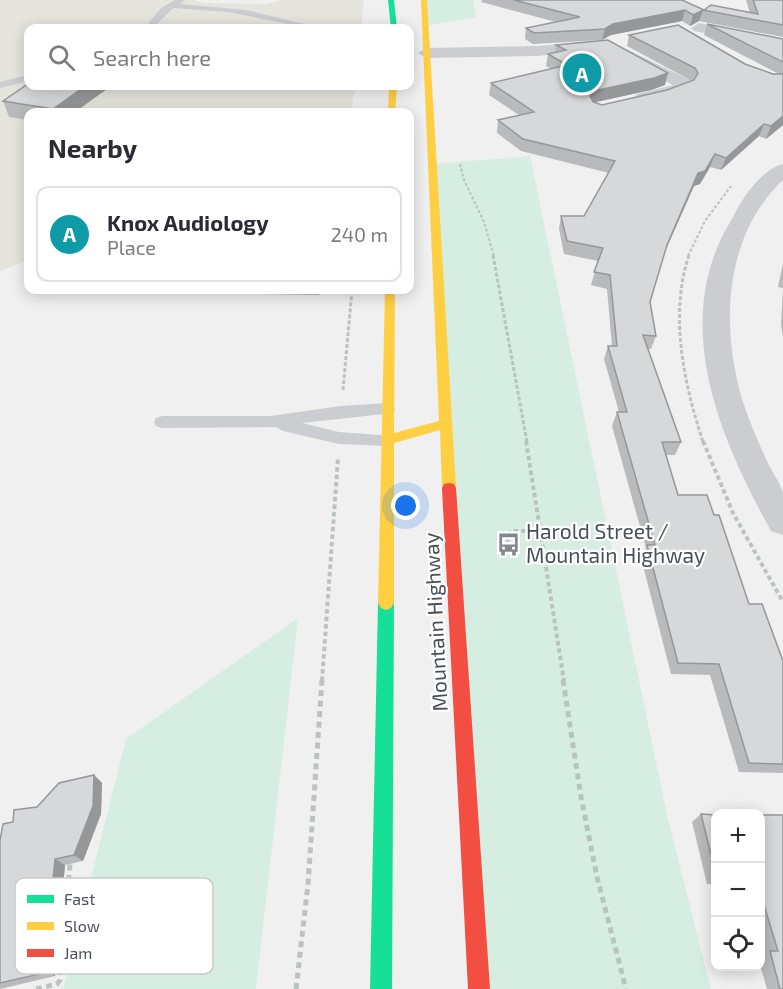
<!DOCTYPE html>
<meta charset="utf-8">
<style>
body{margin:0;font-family:"Exo 2",sans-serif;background:#f2f2f3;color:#2b2b33}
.controls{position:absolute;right:18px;bottom:18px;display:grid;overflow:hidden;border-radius:12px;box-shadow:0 3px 15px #0003}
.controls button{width:54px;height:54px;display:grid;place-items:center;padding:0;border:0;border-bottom:2px solid #e1e1e2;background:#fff;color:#2b2b33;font:30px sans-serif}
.you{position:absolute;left:406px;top:506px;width:21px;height:21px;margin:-15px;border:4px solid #fff;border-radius:50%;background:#1a73e8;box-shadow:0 0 0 9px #1a73e833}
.badge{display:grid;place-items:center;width:39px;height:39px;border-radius:50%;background:#83878e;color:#fff;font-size:20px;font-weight:700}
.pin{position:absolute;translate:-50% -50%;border:3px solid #fff;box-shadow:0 2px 6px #0006}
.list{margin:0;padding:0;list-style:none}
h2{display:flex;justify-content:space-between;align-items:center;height:78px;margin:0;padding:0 24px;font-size:26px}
h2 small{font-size:20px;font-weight:400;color:#7c7c81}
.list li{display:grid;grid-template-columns:39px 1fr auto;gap:18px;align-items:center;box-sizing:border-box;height:96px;margin:0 12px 12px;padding:0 12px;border:2px solid #e1e1e2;border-radius:12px}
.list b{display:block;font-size:22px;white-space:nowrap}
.list p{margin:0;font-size:20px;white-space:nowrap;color:#7c7c81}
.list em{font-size:20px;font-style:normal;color:#7c7c81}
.icon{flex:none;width:33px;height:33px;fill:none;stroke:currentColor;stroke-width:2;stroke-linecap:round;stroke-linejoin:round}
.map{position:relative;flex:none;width:783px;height:989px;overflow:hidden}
.search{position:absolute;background:#fff;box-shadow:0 3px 15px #0003;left:24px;top:24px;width:390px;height:66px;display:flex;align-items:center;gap:15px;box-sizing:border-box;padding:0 21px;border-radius:12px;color:#7c7c81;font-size:22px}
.panel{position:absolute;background:#fff;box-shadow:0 3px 15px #0003;left:24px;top:108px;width:390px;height:186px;border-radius:12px}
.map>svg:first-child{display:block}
.commercial{fill:#e5e4dd}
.green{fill:#d6ede2}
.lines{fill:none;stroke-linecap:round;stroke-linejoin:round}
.path-far3{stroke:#b9c4c2;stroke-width:2;stroke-dasharray:3 2;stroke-linecap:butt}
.path-far2{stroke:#b9c4c2;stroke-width:3;stroke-dasharray:4 2;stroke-linecap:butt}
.path-far1{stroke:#b9c4c2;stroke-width:4;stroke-dasharray:4.5 3;stroke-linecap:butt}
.path{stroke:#b9c4c2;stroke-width:5;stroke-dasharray:6 4.5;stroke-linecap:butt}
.lane{fill:#cbcdd0;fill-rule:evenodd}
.street{fill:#cbcdd0;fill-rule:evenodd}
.fast{fill:#16e098;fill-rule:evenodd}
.slow{fill:#ffcf43;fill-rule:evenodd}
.jam{fill:#f24e42;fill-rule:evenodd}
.wall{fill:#b9babb}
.shaded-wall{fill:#969799}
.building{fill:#d7d8da;stroke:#969799;stroke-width:1.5}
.labels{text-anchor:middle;stroke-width:4.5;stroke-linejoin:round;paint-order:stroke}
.poi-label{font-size:21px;fill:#484f5a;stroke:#fff;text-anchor:start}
.street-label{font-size:21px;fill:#484f5a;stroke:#fff}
.key{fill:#fff;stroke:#c8cace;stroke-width:1.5}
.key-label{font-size:16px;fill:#484f5a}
</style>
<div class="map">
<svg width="783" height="989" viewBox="0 0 783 989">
<rect width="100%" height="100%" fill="#f0f0f0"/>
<path class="commercial" d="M0,0H194L204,3L266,4L283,0H364L361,28H28V86H355L351,112H28V260L0,271Z"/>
<g class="green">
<path d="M424,0H473L476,17L424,26Z"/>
<path d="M530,156L667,815L711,989H479L432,164Z"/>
<path d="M298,618L256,989H63L126,739Z"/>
</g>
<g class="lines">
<g class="path-far3">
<path d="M460,164L464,180L484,222L494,256"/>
<path d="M688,256L705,221L731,186"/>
</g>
<g class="path-far2">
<path d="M493,255L527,442"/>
<path d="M689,255C669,315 684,384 703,442"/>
<path d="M343,390L352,290"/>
</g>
<g class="path-far1">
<path d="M526,441L564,681"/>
<path d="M703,441L733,513L783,602"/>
<path d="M509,549L507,535L511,531H541"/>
<path d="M322,681L338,458"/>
</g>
<g class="path">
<path d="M563,680L581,797L597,877L626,989"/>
<path d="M36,989L57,984L60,980L70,864"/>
<path d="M296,989L308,884L322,680"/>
</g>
<g class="lane">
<path d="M175,0H185L180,4L246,10L321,28H308L228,12L173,8L153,28H145L161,8Z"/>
<path d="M28,75V81L0,88V82Z"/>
<path d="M387,403L393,405L395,409L393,413L302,423L339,432L393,436L395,440L393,444L387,446L339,444L283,431L276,427L162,428L156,426L154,422L156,418L162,416H270L341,406Z"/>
</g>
<g class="street">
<path d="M699,23L783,39V49L694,31L691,28Z"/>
<path d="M600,41L606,43L608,46L606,49L537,56L426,58L418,53L426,48L537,46Z"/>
<path d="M626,49L690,80L693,84L687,93L643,103L637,102L634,98L637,94L673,85L620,58L618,54Z"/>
<path d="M783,164V180C721,238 720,336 746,411C753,429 760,447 769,465C773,474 782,485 783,494C783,507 783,521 783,535L771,531C725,447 678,344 717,248C721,237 728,226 734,215C743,197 762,169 783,164Z"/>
</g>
<g class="fast">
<path d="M388,0H394L397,28H391Z"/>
<path d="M386,596L391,598L394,603L392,989H370L378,603L381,598Z"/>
</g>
<g class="slow">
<path d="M421,0H427L456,488L454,492H444L442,488L440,430L394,443V603L391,608L386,610L381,608L378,603L385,290H395L394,433L439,421Z"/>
<path d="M389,86H397L395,112H388Z"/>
</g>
<path class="jam" d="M449,483L454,484L456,488L490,989H468L442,488L444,484Z"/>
</g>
<g class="wall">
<path d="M482,0H682L704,10L750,13L746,0H783V37L699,21L690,26L682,21L611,35L602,40L533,44L525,39L526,28L556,22L481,2Z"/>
<path d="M707,24L783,39V125L766,139L759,136L721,170L710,167L700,184L694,186L664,254L650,302L656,336L651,349H648L681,442L675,455H666L678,495L714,515L749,604L783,661V773L739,772L710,675L671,674L641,558L646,548L612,426L617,412H619L604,359L608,346H612L607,289L591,285L598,261L564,254L559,229L561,216H584L609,173L521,151L497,133L498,120L519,115L489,95L491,83L552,69L546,66L548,54L555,53L556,45L665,85L651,90L594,102L602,105L667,90L692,81L627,46L629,35L745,64L773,74H779L704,35Z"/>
<path d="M28,86H111L75,112H28V120L9,117L3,101Z"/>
<path d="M783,263V337L781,324L783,288L778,287Z"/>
<path d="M263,290H320L319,295L264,294Z"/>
<path d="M94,775L102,783L101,814L83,861L65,865L55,976L0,989V840L13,822Z"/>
<path d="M701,814L716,815V884H707L692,822Z"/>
<path d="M760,815L783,989H767L760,965V954L765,952L760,938Z"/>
</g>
<g class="shaded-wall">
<path d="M685,10L682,21L611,35L602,40L605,29L613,24Z"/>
<path d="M703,10L699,21L690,26L693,15Z"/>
<path d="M668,73L665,85L651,90L592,103L590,96L594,91Z"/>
<path d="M85,86H111L75,112H54L53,109Z"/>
<path d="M783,116V125L766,139L771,126Z"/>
<path d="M764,124L759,136L721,170L726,158Z"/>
<path d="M715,154L710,167L700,184L694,186L662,258L667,245L698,173Z"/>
<path d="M94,775L102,783L101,814L83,861L74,855Z"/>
<path d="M55,859L65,865L55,976L44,973Z"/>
</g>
<g class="building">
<path d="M514,0H682L704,10L711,5L758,14L753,0H783V25L703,10L693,15L685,10L613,24L605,29L534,33L526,28L580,17Z"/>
<path d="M707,24L783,39V62Z"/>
<path d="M678,25L745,64L773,74H783V116L771,126L764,124L726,158L715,154L705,171L698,173L667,245L650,302L656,336L643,335L681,442H662L678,495H707L714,515H719L749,604H762L783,661V764L749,763L719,664L678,663L647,545H655L617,412H627L608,346H617L610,275L594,272L603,248L567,241L561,216H584L615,161L523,139L498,120L534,112L491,83L567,65L548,54L566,50L556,45L608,40L668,73L654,78L594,91L590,96L593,102L602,105L667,90L694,80L698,73L695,68L629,35Z"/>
<path d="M28,84V86H85L53,109L3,101Z"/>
<path d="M94,775L93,806L74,855L55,859L44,973L0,983V840L3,824L13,822L14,810L37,807L59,783Z"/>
<path d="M701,814L716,815V875Z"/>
<path d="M760,815H783V989H780L770,951H778L760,892Z"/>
</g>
<defs>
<symbol id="bus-bare" viewBox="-9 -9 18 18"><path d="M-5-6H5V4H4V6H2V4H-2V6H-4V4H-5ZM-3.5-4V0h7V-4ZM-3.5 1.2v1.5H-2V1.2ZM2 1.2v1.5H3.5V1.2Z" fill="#83878e" stroke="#fff" stroke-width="2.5" paint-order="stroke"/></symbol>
</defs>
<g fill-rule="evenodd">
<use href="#bus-bare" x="492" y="528" width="33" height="33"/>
</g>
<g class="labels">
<g class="poi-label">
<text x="526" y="539">Harold Street /<tspan x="526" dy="24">Mountain Highway</tspan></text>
</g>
<g class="street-label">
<text transform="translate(436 622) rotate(-93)" y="7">Mountain Highway</text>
</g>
</g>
<rect x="15" y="878" width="198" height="96" rx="9" class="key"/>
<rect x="27" y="895" width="27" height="8" fill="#16e098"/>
<rect x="27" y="922" width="27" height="8" fill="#ffcf43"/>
<rect x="27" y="949" width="27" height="8" fill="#f24e42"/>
<g class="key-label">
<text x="64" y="905">Fast</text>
<text x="64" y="932">Slow</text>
<text x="64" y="959">Jam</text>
</g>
</svg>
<div class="controls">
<button>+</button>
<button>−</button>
<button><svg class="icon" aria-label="locate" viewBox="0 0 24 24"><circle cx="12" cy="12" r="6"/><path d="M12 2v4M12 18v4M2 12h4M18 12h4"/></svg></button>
</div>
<div class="you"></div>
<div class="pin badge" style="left:582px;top:73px;background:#0f9aa8">A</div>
<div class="search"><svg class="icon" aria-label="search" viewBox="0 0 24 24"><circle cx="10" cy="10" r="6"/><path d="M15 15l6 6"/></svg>Search here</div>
<section class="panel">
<h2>Nearby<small></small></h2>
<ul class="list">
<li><span class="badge" style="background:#0f9aa8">A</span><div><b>Knox Audiology</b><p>Place</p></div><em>240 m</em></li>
</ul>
</section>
</div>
